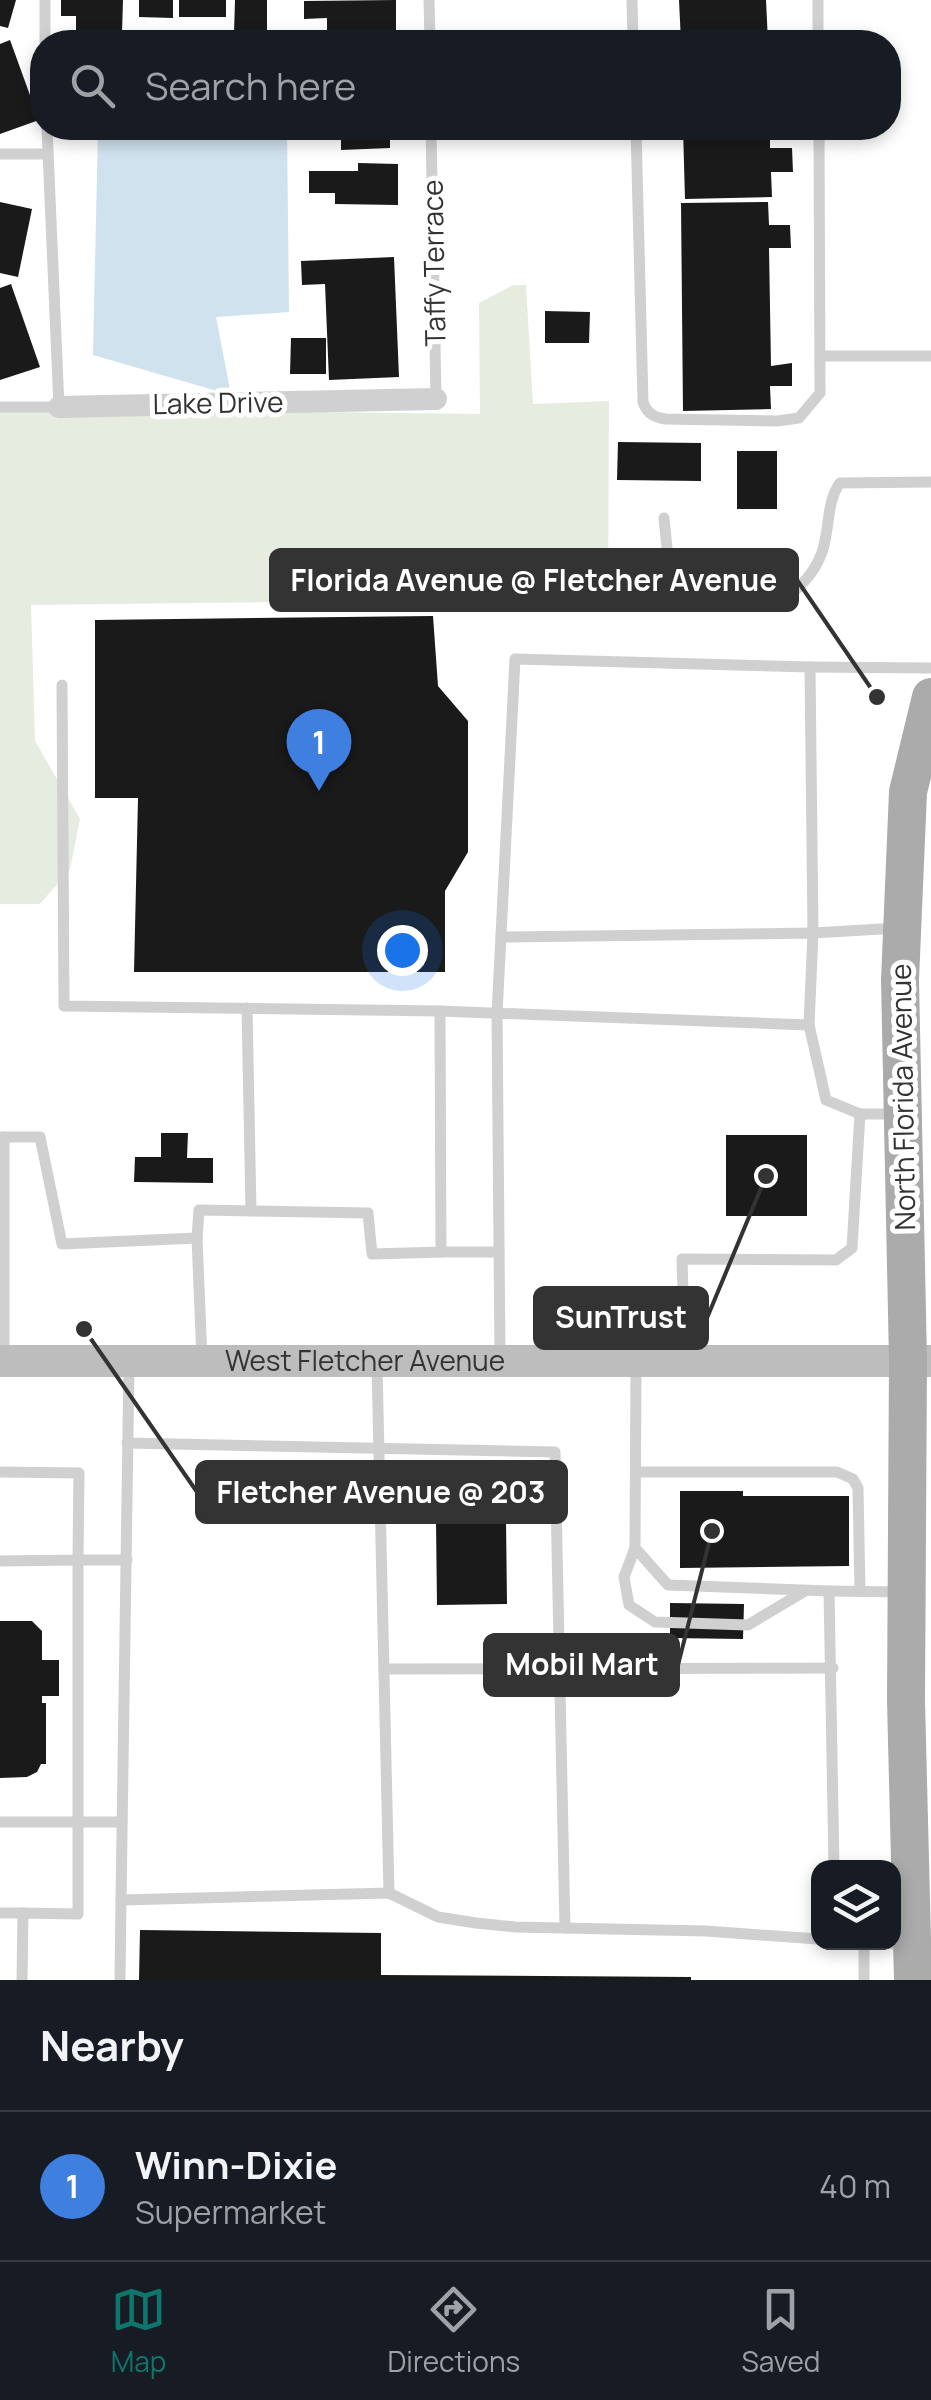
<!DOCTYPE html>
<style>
body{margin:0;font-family:Manrope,sans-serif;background:#242831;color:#f1f3f6}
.controls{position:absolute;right:30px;bottom:30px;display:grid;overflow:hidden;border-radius:20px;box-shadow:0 5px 15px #0003}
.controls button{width:90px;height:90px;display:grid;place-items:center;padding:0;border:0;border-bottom:2px solid #363941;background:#171b24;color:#f1f3f6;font:50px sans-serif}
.you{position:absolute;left:402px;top:950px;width:35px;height:35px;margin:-25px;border:8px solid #fff;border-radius:50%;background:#1a73e8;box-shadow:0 0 0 15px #1a73e833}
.badge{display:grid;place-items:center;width:65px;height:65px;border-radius:50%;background:#0f766e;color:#fff;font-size:32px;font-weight:700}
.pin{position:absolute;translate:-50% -82px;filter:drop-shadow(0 2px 5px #0008)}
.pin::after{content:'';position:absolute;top:52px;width:35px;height:30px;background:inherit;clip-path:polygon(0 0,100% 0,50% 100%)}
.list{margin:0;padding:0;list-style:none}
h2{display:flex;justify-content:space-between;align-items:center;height:130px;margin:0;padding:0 40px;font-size:42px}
h2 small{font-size:32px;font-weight:400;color:#9ea1a6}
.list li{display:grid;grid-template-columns:65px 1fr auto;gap:30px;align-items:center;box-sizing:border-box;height:150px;padding:0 40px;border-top:2px solid #363941}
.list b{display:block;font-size:38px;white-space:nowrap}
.list p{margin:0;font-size:32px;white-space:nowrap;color:#9ea1a6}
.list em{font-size:32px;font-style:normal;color:#9ea1a6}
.icon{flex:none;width:55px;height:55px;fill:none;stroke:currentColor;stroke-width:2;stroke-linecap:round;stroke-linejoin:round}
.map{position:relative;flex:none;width:931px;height:1980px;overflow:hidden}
.search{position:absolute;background:#171b24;box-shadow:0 5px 15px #0003;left:30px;right:30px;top:30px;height:110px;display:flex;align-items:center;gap:25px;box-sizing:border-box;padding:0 35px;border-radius:40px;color:#9ea1a6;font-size:38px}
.sheet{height:280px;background:#171b24}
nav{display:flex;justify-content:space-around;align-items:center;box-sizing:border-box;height:140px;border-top:2px solid #363941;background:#171b24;font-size:28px;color:#9ea1a6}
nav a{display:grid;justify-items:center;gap:5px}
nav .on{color:#0f766e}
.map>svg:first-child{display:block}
.green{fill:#e6ecdf}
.water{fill:#cfe2ee}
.building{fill:#1a1a1a}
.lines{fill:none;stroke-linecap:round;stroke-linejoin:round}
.lane{stroke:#d0d0d0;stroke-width:11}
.street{stroke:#d0d0d0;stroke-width:22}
.secondary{stroke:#bdbdbd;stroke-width:32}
.primary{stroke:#ababab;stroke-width:38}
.labels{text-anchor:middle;stroke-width:10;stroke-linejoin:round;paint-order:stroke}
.street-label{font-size:28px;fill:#333;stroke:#fff}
.leader{fill:none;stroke:#333;stroke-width:4}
.callout-dot{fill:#333;stroke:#fff;stroke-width:4}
.callout{fill:#333;stroke:#333;stroke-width:4}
.callout-label{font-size:30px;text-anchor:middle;font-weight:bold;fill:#fff}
</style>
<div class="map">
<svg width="931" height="1980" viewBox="0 0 931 1980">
<rect width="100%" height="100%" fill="#fff"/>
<path class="green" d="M513,285H526L533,404L609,401L608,598L31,605L35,741L80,819L70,869L40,904H0V408L480,414L479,303Z"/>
<path class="water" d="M98,128H287L289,312L216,317L231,395L93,355Z"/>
<g class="building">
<path d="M0,0H16L8,28L0,26Z"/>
<path d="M61,0H123L122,33L76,32V16H61Z"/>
<path d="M139,0H173V18L139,17Z"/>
<rect x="179" y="0" width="47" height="17"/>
<path d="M235,0H267V32H234Z"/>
<path d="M396,0V35L327,36V18L304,19V1Z"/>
<path d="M679,0H766L768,42H681Z"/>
<path d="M10,40L39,120L0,134V44Z"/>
<path d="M316,128H390V148L341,150V131L316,132Z"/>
<path d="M683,128H770V148H792L793,172H771L772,197L685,199Z"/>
<path d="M358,163L398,164V205L335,204V193H309V171H358Z"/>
<path d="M0,202L32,209L18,277L0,273Z"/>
<path d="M768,202L769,225H790L791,248H769L771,366L792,363V386H770L771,409L683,411L681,203Z"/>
<path d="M394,257L399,377L329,380L325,284L302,285L301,261Z"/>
<path d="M11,284L40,367L0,380V288Z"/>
<path d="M545,311L590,312L589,343H545Z"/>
<path d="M291,338H326V374H290Z"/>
<path d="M618,442L701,443V481L617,480Z"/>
<rect x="737" y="451" width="40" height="58"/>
<path d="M433,616L438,686L468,721V852L445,891V972H134L138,798H95V620Z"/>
<path d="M161,1133H188L187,1158H213V1183L134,1182L135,1157H161Z"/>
<rect x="726" y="1135" width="81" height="81"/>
<path d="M680,1491H743V1496H849V1566L680,1568Z"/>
<path d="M506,1520L507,1604L437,1605L436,1521Z"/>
<path d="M670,1603L744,1604L743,1639L670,1638Z"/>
<path d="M0,1621H32L42,1631V1660H59V1696H42V1703H46V1764H41L37,1772L27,1777L0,1778Z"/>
<path d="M140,1930L381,1933V1975L691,1977V1980H139Z"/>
</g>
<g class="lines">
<g class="lane">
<path d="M45,0V42"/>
<path d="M429,0L430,42"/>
<path d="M632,0L633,42"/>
<path d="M818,0V42"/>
<path d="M431,128L436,399"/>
<path d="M636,128L643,402C647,413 653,417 665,419L777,421L799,418L820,393L819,128"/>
<path d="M0,154H47"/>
<path d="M820,356H931"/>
<path d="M0,407H59L47,128"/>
<path d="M664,518L670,578L700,600L788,597C803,584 815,572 822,552C830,530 826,502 840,483L931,482"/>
<path d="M810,667L931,668"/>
<path d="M62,685L64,1006L440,1011"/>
<path d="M247,1008L251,1211"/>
<path d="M809,1025L826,1100L860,1114H899"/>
<path d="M0,1137H4V1359"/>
<path d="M4,1137H40L62,1244L197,1238L199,1210L368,1213L372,1254L441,1252L440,1011L809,1025L813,933L501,937"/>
<path d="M197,1238L202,1359"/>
<path d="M441,1252H499"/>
<path d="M685,1357L682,1259L836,1260L852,1248L860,1114"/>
<path d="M500,1358L497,1014L515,659L810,667L813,933L898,928"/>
<path d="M129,1365L121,1900L389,1893L438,1917L476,1923L515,1927L706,1931L818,1939"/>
<path d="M377,1366L389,1893"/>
<path d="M636,1366L635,1548L668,1585L829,1591L834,1868"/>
<path d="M127,1443L555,1452L565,1928"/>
<path d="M0,1472L79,1473L78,1560L0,1561"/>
<path d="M636,1472H837L853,1479L858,1488L860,1591"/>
<path d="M635,1548L624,1577L629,1605L655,1622L748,1625L805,1591"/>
<path d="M829,1591L900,1592"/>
<path d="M384,1669L833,1668"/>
<path d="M0,1822H122"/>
<path d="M0,1913H23"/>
<path d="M872,1942L907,1945"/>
<path d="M22,1980L23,1913L78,1914V1560H127"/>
<path d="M120,1980L121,1900"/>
<path d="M864,1980V1942"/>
</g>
<path class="street" d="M59,407L436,399"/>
<path class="secondary" id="s1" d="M0,1361H931"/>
<path class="primary" d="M913,1980L906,1701L908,1361L900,980L908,792L931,697"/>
</g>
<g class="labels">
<g class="street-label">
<text transform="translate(434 263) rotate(-91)" y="10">Taffy Terrace</text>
<text transform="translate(218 403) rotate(-1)" y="10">Lake Drive</text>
<text transform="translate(903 1097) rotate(-91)" y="10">North Florida Avenue</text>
<text dy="10" stroke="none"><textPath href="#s1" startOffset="365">West Fletcher Avenue</textPath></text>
</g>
</g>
<path class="leader" d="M877 697L797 580M766 1176L707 1318M84 1329L197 1492M712 1531L678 1665"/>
<g class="callout-dot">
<circle cx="877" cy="697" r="10"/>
<circle cx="766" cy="1176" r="10"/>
<circle cx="84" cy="1329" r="10"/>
<circle cx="712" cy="1531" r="10"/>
</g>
<g class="callout">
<rect x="271" y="550" width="526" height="60" rx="10"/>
<rect x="535" y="1288" width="172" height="60" rx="10"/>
<rect x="197" y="1462" width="369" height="60" rx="10"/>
<rect x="485" y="1635" width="193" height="60" rx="10"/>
</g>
<g class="callout-label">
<text x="534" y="591">Florida Avenue @ Fletcher Avenue</text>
<text x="621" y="1328">SunTrust</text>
<text x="381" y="1503">Fletcher Avenue @ 203</text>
<text x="582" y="1675">Mobil Mart</text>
</g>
</svg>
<div class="controls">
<button><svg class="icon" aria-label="layers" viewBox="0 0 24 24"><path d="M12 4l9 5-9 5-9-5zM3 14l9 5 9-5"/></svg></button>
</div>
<div class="you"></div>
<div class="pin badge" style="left:319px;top:791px;background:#3f7fe0">1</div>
<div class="search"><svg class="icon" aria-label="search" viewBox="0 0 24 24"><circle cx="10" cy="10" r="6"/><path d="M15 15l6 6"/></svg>Search here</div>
</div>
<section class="sheet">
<h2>Nearby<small></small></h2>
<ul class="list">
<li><span class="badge" style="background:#3f7fe0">1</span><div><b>Winn-Dixie</b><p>Supermarket</p></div><em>40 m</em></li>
</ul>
</section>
<nav>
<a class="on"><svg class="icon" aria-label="map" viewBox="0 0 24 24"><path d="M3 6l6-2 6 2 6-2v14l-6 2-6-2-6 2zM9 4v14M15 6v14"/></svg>Map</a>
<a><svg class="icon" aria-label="directions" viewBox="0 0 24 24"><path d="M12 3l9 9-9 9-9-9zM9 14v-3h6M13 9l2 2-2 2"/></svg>Directions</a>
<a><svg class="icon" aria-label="saved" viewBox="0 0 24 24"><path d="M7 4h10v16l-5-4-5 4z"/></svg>Saved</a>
</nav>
